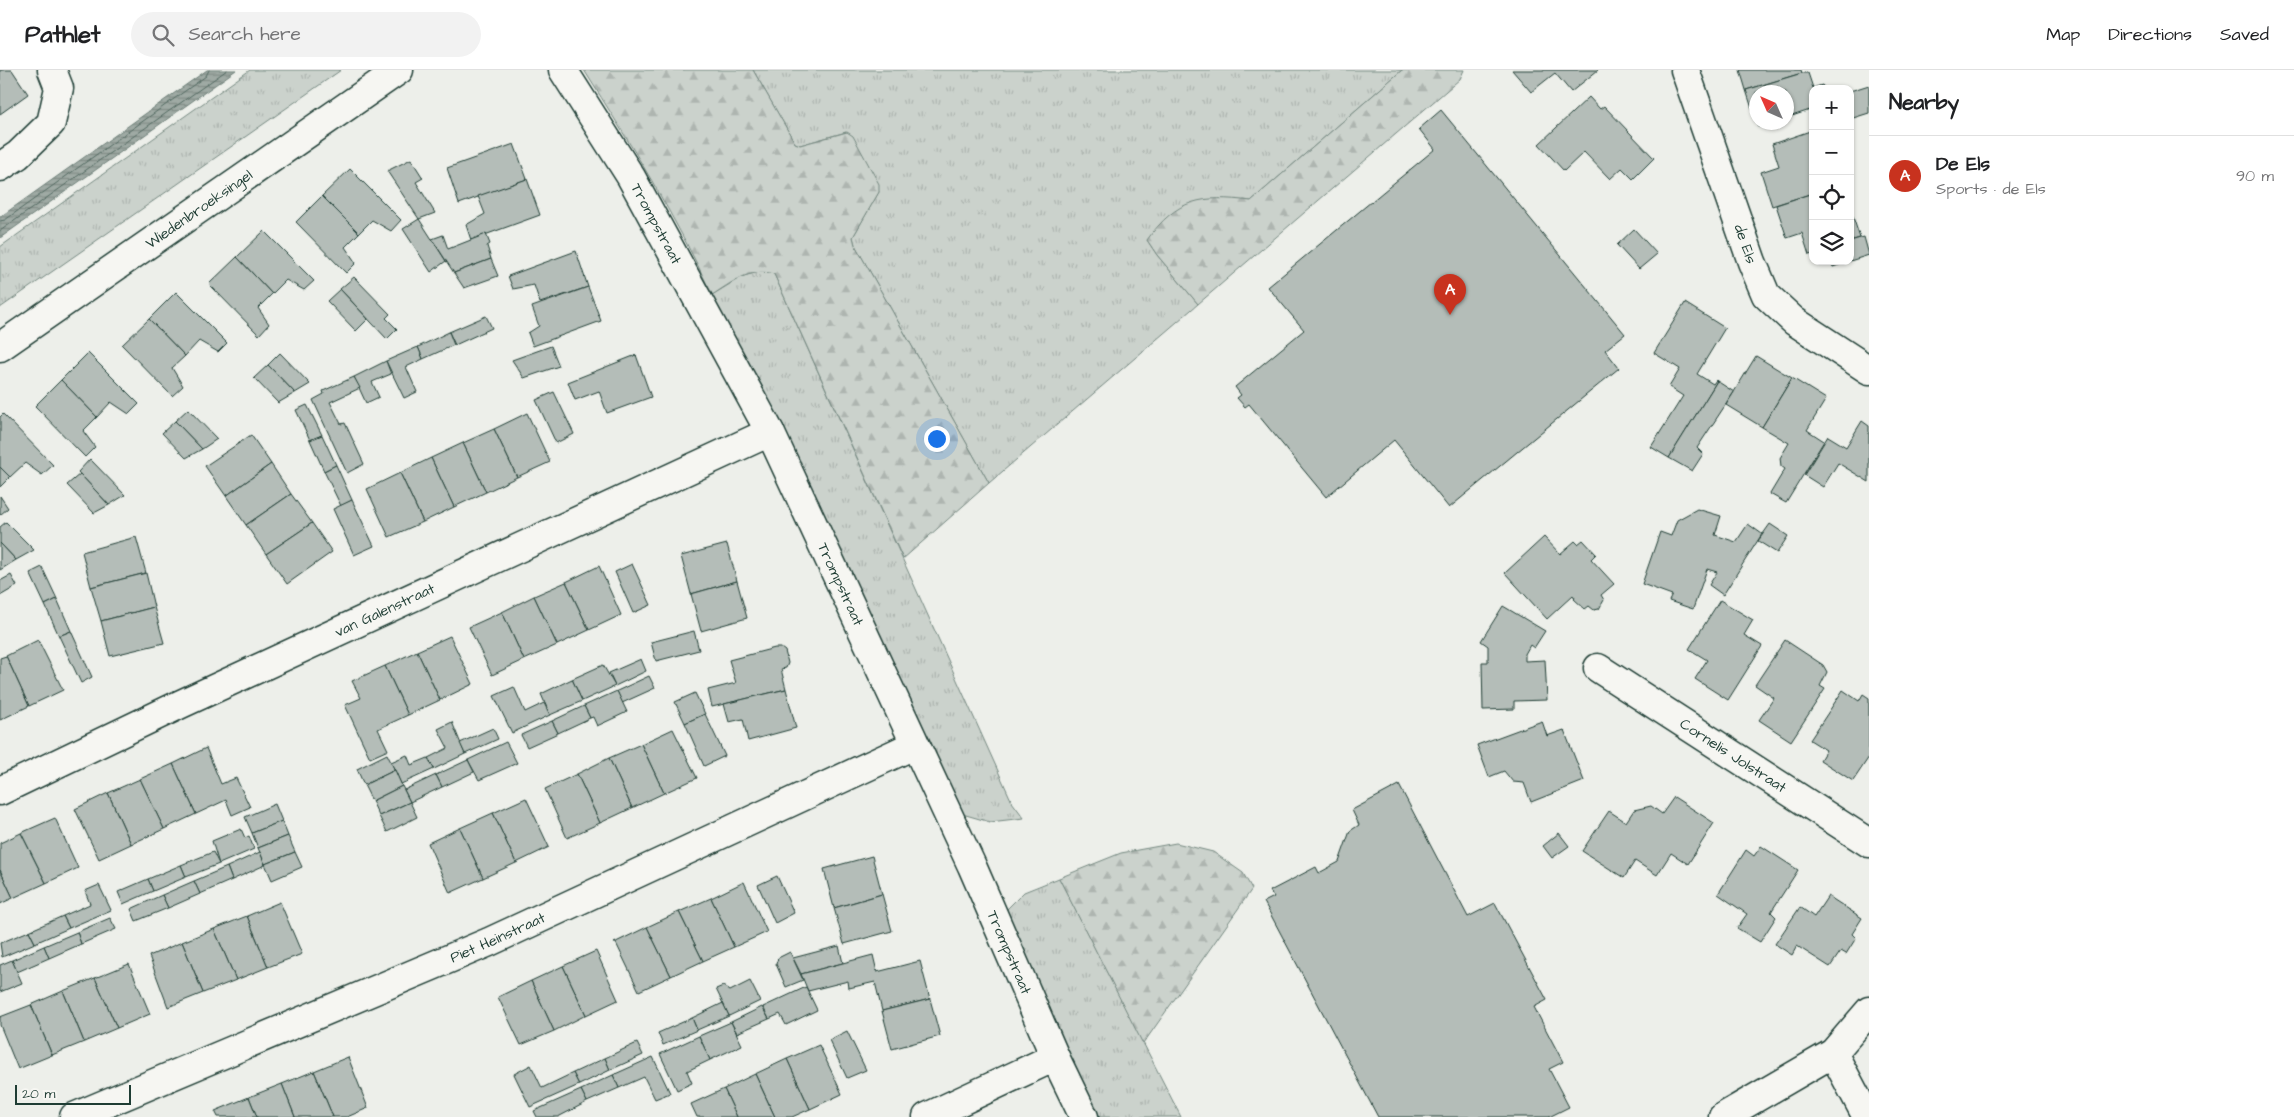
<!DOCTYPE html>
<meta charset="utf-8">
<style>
body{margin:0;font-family:"Architects Daughter",sans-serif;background:#f2f2f2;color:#202124}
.controls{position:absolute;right:15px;top:15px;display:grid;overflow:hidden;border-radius:10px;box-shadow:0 1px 4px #0004}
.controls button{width:45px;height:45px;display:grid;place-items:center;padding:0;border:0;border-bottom:1px solid #e0e0e0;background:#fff;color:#202124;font:25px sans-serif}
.compass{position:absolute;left:1749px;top:15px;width:45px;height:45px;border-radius:50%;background:#fff;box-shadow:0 1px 4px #0004;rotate:315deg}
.scale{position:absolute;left:15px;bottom:12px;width:116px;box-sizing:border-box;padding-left:5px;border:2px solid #1f3d34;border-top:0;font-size:14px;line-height:18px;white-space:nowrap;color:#1f3d34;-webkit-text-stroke:4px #f6f6f2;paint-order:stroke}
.you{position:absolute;left:936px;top:368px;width:18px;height:18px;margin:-12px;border:4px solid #fff;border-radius:50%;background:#1a73e8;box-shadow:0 0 0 8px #1a73e833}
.badge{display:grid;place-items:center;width:32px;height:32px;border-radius:50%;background:#c8321e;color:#fff;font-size:16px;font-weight:700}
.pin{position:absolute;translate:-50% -41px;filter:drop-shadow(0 1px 2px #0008)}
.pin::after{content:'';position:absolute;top:26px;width:18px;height:15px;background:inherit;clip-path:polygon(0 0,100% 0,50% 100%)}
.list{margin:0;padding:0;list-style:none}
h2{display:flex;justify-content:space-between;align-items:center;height:65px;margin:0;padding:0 20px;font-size:21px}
h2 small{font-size:16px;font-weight:400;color:#757577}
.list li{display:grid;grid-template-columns:32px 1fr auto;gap:15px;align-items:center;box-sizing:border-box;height:80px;padding:0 20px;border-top:1px solid #e0e0e0}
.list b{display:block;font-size:19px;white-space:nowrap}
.list p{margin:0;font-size:16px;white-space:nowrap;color:#757577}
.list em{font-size:16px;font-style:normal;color:#757577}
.icon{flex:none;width:28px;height:28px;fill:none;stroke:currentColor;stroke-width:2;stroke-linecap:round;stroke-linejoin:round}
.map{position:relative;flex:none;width:1869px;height:1047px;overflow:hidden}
header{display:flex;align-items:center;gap:30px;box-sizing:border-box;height:70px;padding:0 25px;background:#fff;border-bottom:1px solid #e0e0e0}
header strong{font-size:24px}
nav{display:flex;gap:28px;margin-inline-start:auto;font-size:18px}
.search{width:350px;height:45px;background:#f2f2f2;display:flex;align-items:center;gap:12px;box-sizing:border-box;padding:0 18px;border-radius:28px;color:#757577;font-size:19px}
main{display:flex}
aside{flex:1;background:#fff}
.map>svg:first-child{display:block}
.grass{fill:url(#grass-tufts);stroke:#758880}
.forest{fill:url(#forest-firs);stroke:#758880}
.water{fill:url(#water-rules);stroke:#6c7e77}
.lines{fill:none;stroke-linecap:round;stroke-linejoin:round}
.shore{stroke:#526961;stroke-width:1}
.building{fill:#b4bdb8;stroke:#1f3d34}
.minor-casing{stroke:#1f3d34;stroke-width:31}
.tertiary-casing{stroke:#1f3d34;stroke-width:31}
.minor{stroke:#f6f6f2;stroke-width:28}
.tertiary{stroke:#f6f6f2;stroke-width:28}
.labels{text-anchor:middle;stroke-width:4;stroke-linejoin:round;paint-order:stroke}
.street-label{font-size:15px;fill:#1f3d34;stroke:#f6f6f2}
</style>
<header>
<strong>Pathlet</strong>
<div class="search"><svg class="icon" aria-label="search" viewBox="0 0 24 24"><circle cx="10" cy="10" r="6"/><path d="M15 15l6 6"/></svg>Search here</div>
<nav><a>Map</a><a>Directions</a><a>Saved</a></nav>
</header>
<main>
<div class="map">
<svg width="1869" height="1047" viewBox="0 0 1869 1047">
<defs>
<pattern id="grass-tufts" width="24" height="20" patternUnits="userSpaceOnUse" patternTransform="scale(1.25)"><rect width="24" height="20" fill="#cbd2cc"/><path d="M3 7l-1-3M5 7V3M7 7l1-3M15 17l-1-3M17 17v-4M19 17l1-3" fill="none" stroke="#aeb5b0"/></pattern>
<pattern id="forest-firs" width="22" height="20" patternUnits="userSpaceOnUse" patternTransform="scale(1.25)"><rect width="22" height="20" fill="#cbd2cc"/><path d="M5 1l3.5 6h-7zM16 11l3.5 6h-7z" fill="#aeb5b0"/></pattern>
<pattern id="water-rules" width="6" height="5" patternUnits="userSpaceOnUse" patternTransform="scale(1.25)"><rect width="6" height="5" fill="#9faaa4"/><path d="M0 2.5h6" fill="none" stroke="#818c86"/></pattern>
</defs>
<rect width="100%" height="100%" fill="#edefea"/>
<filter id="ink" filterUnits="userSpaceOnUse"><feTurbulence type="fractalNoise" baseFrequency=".02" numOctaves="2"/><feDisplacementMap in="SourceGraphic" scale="10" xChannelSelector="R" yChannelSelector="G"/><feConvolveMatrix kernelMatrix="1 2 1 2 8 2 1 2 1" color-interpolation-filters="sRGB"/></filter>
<g filter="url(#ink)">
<g class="grass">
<path d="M250,0H341L0,238V177Z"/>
<path d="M753,0H1402L1251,131L1244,130L1147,170L1157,185L1198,234L989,413L855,175L853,167L879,122L846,62L800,75L795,73Z"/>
<path d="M764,201L774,204L1012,732L1024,748L990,752L959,743L712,225L743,206Z"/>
<path d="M1059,808L1181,1047H1098L1005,841L1024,822Z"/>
</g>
<g class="forest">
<path d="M584,0H753L795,73L800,75L847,62L853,66L879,114V122L853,167L855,175L989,413L903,489L774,204C750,197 731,213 712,225C676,147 630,73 584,0Z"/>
<path d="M1402,0H1464L1460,9L1198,234L1157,185L1147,170C1177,128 1202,125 1251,131Z"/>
<path d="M1176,773L1213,782L1243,803L1252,819L1143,974L1059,808L1121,783Z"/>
</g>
<path class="water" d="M207,0H236L0,168V147Z"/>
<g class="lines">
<g class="shore">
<path d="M0,151L5,150L206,6L209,0"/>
<path d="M0,161L227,0"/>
</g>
</g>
<g class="building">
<path d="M0,0H12L28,24L0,44Z"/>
<path d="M1512,0H1598L1571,22L1555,3L1531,22Z"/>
<path d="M1740,0H1801L1802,3L1746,20Z"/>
<path d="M1802,3H1808L1813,18L1822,15L1825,19H1813V39L1786,48V22H1756V52H1772L1758,57L1746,20Z"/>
<path d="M1869,15V43L1850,49V21Z"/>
<path d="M1589,27L1600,39L1604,36L1654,88L1633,109L1622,98L1610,109L1584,82L1564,101L1539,74Z"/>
<path d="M1441,40L1625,264L1605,280L1619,298L1449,438L1394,370L1326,427L1249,334L1245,337L1237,328L1241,325L1235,317L1304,260L1268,217L1435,79L1419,59Z"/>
<path d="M1813,60V123L1772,136L1761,102L1779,96L1772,74Z"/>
<path d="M514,74L527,109L459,134L447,98Z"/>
<path d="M411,89L423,108L416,112L435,143L419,149L387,101Z"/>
<path d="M350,99L401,150L391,161L372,150L359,163L322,126Z"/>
<path d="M527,109L540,145L471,170L466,155L485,144L478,126Z"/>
<path d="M1813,123V184L1809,185L1802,163L1787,168L1776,135Z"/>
<path d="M322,126L359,163L345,177L356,193L346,203L296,152Z"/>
<path d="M1853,147L1860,168L1850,171V148Z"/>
<path d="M419,149L446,191L431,202L403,159Z"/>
<path d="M1634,159L1657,184L1639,199L1617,175Z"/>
<path d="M264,161L314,211L304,220L286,210L272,224L237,187Z"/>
<path d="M486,164L490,174L487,176L491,189L454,203L432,169L443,165L448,179Z"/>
<path d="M1864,167L1869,185L1850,191V171Z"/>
<path d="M576,181L588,217L540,233L534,215L513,219L508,206Z"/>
<path d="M237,187L272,224L258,238L269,254L259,265L209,214Z"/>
<path d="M491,189L498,206L464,218L454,203Z"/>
<path d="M1831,191H1850L1833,197Z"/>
<path d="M354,207L390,244L386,248L397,259L387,269L340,219Z"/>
<path d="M588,217L601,251L533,276L528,263L539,256L532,237Z"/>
<path d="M340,219L368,249L356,261L327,231Z"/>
<path d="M176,222L227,273L218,282L199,271L185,286L149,249Z"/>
<path d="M1685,233L1725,258L1697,304L1713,314L1716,310L1717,311L1669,388L1651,377L1683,326L1669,317L1680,299L1654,283Z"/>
<path d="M486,246L492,258L455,275L449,262Z"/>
<path d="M149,249L185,286L172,298L183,316L172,326L122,275Z"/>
<path d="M449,262L454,275L423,289L418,277Z"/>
<path d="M551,276L559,296L524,308L512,290Z"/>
<path d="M418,277L423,289L406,297L417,322L404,328L386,291Z"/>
<path d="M88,283L139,334L129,344L111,332L97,347L61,310Z"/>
<path d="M280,283L310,314L295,323L268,295Z"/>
<path d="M636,285L651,327L607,343L599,321L575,330L568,312Z"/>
<path d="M1756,286L1792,308L1762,357L1726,335Z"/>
<path d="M386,291L391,304L372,312L379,327L366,333L354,307Z"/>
<path d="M268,295L295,323L278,333L254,308Z"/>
<path d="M354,307L360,318L330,332L341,354L345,353L364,394L347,403L313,330L324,324L323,321Z"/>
<path d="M1792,308L1826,329L1807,360L1824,371L1786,433L1770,424L1785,399L1781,396L1780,388L1789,373L1762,357Z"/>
<path d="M61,310L97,347L83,361L95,377L85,387L35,336Z"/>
<path d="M1717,311L1734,322L1697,378L1703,384L1692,401L1669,388Z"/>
<path d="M554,322L574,364L556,373L536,330Z"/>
<path d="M307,335L322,365L310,370L296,340Z"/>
<path d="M188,339L217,369L202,379L175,351Z"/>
<path d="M527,343L550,392L517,407L494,359Z"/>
<path d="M3,344L53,395L42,405L25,393L10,407L0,397V347Z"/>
<path d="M175,351L202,379L186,388L162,363Z"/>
<path d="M1862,351L1869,356V412L1838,393L1823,417L1804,405L1828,366L1846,377Z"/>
<path d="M494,359L517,407L486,422L463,373Z"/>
<path d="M251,365L271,394L226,426L205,396Z"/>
<path d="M322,365L336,395L324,401L310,370Z"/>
<path d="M463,373L486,422L454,437L431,388Z"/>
<path d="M431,388L454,437L423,452L400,403Z"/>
<path d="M90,389L125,425L109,435L78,402Z"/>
<path d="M271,394L291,424L246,455L226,426Z"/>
<path d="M336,395L352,430L341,436L324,401Z"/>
<path d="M0,397L10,407L0,417Z"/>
<path d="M400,403L423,452L389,467L367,419Z"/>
<path d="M80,404L109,435L94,443L67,415Z"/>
<path d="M291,424L312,453L266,484L246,455Z"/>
<path d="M0,426L8,438L0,445Z"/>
<path d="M352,430L374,476L354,485L333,439Z"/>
<path d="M1697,439L1721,446L1715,465L1736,472L1748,454L1762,464L1723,525L1709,515L1717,502L1707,499L1693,539L1669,531L1672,525L1642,514L1660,462L1671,466L1677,450Z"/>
<path d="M6,452L34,480L16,490L0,473V457Z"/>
<path d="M312,453L332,482L287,514L266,484Z"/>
<path d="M1770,454L1788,466L1777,483L1758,471Z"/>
<path d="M136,467L146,503L91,517L82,482Z"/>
<path d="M1544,467L1560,484L1575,471L1578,474L1583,470L1596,484L1591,489L1614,514L1601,525L1604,530L1599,539L1594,540L1589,536L1585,539L1574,529L1575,528L1573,525L1547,549L1505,503Z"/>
<path d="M0,473L16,490L0,500Z"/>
<path d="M727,474L737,511L691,524L681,486Z"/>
<path d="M632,494L651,535L633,543L615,502Z"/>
<path d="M599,496L621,545L589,560L566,512Z"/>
<path d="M42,497L57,529L45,535L30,503Z"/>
<path d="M146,503L154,537L101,551L91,517Z"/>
<path d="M11,505L17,516L0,526V511Z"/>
<path d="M737,511L747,548L701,561L691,524Z"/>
<path d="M566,512L589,560L557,575L534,526Z"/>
<path d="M534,526L557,575L524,590L502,542Z"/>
<path d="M57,529L71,561L59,566L45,535Z"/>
<path d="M1720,530L1753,550L1744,565L1762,576L1728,630L1695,609L1707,590L1689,579Z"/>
<path d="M1503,536L1545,561L1534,578L1530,575L1525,584V591L1545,590L1547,630L1514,631V639L1483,640L1482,592H1488V576L1481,571Z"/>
<path d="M154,537L164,573L110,586L101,551Z"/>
<path d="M502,542L524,590L492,605L469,557Z"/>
<path d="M71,561L92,607L81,613L59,566Z"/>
<path d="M694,561L699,580L656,591L651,572Z"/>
<path d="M450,566L473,614L440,630L417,581Z"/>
<path d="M38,570L63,620L29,636L6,586Z"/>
<path d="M1785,570L1823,595L1827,602L1820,616L1825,619L1791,671L1759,650L1774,628L1755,615Z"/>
<path d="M775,578H781L785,581L788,593L786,598L781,599L786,619L712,637L708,620L736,613L729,590Z"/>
<path d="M417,581L440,630L408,645L385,596Z"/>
<path d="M6,586L29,636L0,650V588Z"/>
<path d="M641,589L646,601L615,616L609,603Z"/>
<path d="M603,595L615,616L582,631L572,609Z"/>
<path d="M385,596L408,645L378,659L388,680L370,688L345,635L361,628L352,611Z"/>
<path d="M649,606L655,618L622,633L617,621Z"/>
<path d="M572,609L582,631L550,645L541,624Z"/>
<path d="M514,617L525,642L544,633L550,645L512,663L494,626Z"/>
<path d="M786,619L796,658L748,671L743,649L729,652L724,634Z"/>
<path d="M1843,620L1859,631L1863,624L1869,628V687L1853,711L1820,690L1826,680L1810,670Z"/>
<path d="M617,621L627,642L597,656L593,647L590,648L584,636Z"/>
<path d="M695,623L705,644L685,653L675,632Z"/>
<path d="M584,636L590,648L558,663L552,651Z"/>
<path d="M705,644L725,686L704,696L685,653Z"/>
<path d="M552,651L558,663L527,677L521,665Z"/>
<path d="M1542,651L1547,666L1564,660L1584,711L1531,732L1524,713L1513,712L1504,701L1489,707L1477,675Z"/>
<path d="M452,652L465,684L434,699L428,688L448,678L438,659Z"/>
<path d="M493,658L498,669L465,684L460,673Z"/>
<path d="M673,659L697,708L664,723L641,674Z"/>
<path d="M506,672L517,693L479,710L468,690Z"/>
<path d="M641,674L664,723L632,738L609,688Z"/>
<path d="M206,678L221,714L236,708L250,737L232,745L226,730L196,744L173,694Z"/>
<path d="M387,684L395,700L364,715L357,699Z"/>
<path d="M407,685L411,695L428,688L434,699L401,714L391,692Z"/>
<path d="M609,688L632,738L600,753L577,704Z"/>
<path d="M468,690L474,702L442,717L436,705Z"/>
<path d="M173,694L196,744L164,759L140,709Z"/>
<path d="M395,700L402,716L372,731L364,715Z"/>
<path d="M577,704L600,753L567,768L545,719Z"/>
<path d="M436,705L442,717L410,732L404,720Z"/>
<path d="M140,709L164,759L131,774L108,723Z"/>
<path d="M1399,715L1468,847L1495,833L1547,930L1534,937L1563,992L1549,999L1569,1037L1549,1047H1378L1264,832L1274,827L1270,821L1316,797L1319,803L1339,792L1350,761L1359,755L1352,740Z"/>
<path d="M402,716L410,732L379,746L372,731Z"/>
<path d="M108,723L131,774L99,789L75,739Z"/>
<path d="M1674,727L1714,753L1688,794L1671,783L1657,805L1635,791L1624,808L1582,781L1609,741L1626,752L1634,740L1651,736L1662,744Z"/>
<path d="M526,728L549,777L516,793L493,743Z"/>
<path d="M410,732L417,747L387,762L379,746Z"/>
<path d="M275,734L282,751L252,763L245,747Z"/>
<path d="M493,743L516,793L483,808L460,758Z"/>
<path d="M55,748L78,798L46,813L21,763Z"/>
<path d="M282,751L288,766L258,778L252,763Z"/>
<path d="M460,758L483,808L450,823L428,773Z"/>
<path d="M241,759L245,768L249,766L254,779L219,794L212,771Z"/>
<path d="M21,763L46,813L13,828L0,800V773Z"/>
<path d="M1559,763L1569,776L1552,788L1543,776Z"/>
<path d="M288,766L295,782L265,794L258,778Z"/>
<path d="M1761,776L1798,800L1771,842L1776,847L1760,872L1737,858L1747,844L1718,824L1746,780L1754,786Z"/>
<path d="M213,782L219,794L186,807L181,795Z"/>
<path d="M260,782L265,795L232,810L227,797Z"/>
<path d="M295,782L302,797L272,810L265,794Z"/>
<path d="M872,786L882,824L834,838L824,799Z"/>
<path d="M181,795L186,807L153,821L148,809Z"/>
<path d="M227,797L232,810L200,824L194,811Z"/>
<path d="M0,800L13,828L0,834Z"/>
<path d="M777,806L794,843L775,853L758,815Z"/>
<path d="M148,809L153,821L123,834L118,822Z"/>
<path d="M194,811L200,824L168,838L162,825Z"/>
<path d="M744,812L767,862L734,877L711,828Z"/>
<path d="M99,815L111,840L69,858L63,846L90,834L85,821Z"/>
<path d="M882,824L892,861L844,874L834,838Z"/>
<path d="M162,825L168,838L136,851L131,839Z"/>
<path d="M1828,826L1862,848L1852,864L1856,868L1846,884L1841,881L1830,897L1797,876L1792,885L1775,874L1800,837L1814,847Z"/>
<path d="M711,828L734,877L703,891L679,842Z"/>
<path d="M280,832L302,884L268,897L247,846Z"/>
<path d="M679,842L703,891L671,906L647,857Z"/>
<path d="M63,846L69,858L35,873L29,861Z"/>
<path d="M247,846L268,897L236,910L214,859Z"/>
<path d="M110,848L116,859L81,874L77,862Z"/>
<path d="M647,857L671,906L639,921L616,873H614Z"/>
<path d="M214,859L236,910L203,923L182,872Z"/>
<path d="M29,861L35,873L2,887L0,873Z"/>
<path d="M77,862L81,874L49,888L44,876Z"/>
<path d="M182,872L203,923L168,937L149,886Z"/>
<path d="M44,876L49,888L17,902L12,890Z"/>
<path d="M839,876L843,893L801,904L793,888Z"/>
<path d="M596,881L618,930L586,945L563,896Z"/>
<path d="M790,882L803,910L786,917L776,894L778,888Z"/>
<path d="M873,885L877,902L920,891L930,929L882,941L875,912L849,918L848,911L808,921L801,904Z"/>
<path d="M12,890L22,913L0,922V895Z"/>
<path d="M129,894L150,944L117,958L95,908Z"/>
<path d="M563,896L586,945L554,961L531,911Z"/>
<path d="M95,908L117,958L84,972L63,921Z"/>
<path d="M531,911L554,961L521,975L498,927Z"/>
<path d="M750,911L760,931L729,946L716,919L723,916L730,921Z"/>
<path d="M806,917L817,940L786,955L780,944L769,949L763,937Z"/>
<path d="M63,921L84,972L52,985L31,935Z"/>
<path d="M930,929L940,966L892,979L882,941Z"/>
<path d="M723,933L729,946L697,960L692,948Z"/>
<path d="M31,935L52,985L18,999L0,955V947Z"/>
<path d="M762,937L769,949L737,963L731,952Z"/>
<path d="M692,948L697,960L663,975L658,963Z"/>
<path d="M731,952L742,975L710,990L699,966Z"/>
<path d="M847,961L866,1000L847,1008L829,970Z"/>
<path d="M699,966L710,990L687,1001L692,1013L677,1020L660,984Z"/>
<path d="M637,973L643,985L610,1000L605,988Z"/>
<path d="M819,975L842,1024L810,1039L787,989Z"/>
<path d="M348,987L368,1038L347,1047H333L314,1001Z"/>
<path d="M653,987L670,1023L655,1029L644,1007L619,1018L613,1005Z"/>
<path d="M605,988L610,1000L579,1015L573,1003Z"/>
<path d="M787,989L810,1039L792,1047H775L755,1004Z"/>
<path d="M531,995L542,1018L573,1003L579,1015L530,1037L514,1004Z"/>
<path d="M314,1001L333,1047H295L282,1014Z"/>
<path d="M755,1004L775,1047H737L724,1019Z"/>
<path d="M613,1005L619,1018L587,1032L581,1020Z"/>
<path d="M282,1014L295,1047H257L249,1027Z"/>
<path d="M724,1019L737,1047H697L691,1034Z"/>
<path d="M581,1020L587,1032L558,1047H537L534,1041Z"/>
<path d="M249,1027L257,1047H218L215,1041Z"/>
</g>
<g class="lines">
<defs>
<g id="minor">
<path id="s1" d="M563,0L631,107L770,362L972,796L1055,987L1084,1047"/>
<path id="s2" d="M1685,0L1752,192L1766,225L1794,251L1869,300"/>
<path d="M0,97L18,85L51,53L59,18L52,0"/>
<path id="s3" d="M1598,598L1869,773"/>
<path id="s4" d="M0,721L181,634L770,362"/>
<path d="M1833,983L1867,1047"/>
<path id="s5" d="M74,1047L489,872L914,675"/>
<path d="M927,1047L1055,987"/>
<path d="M1723,1047L1833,983L1869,941"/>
</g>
<g id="tertiary">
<path id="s6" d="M0,277L399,0"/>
</g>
</defs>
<use href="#minor" class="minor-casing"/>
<use href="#tertiary" class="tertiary-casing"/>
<use href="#minor" class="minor"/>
<use href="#tertiary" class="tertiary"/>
</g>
</g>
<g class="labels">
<g class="street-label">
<text dy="5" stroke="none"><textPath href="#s6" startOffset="242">Wiedenbroeksingel</textPath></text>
<text dy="5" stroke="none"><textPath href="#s1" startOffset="180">Trompstraat</textPath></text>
<text dy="5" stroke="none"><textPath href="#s2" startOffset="184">de Els</textPath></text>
<text dy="5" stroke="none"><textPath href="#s1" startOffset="585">Trompstraat</textPath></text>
<text dy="5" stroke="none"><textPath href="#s4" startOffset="425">van Galenstraat</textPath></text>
<text dy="5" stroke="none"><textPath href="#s3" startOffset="161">Cornelis Jolstraat</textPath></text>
<text dy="5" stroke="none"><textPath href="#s5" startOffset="460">Piet Heinstraat</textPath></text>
<text dy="5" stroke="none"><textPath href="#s1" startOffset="990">Trompstraat</textPath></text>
</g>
</g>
</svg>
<div class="controls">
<button>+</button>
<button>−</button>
<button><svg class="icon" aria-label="locate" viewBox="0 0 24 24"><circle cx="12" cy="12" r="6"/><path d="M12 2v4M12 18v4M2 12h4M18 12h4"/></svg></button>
<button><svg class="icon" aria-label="layers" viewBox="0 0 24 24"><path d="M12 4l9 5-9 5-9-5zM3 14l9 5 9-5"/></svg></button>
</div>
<svg class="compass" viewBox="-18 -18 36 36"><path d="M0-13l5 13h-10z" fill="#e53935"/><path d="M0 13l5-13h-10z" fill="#757577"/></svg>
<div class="scale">20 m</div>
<div class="you"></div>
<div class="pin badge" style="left:1450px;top:245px">A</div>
</div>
<aside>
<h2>Nearby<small></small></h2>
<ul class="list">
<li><span class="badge">A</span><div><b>De Els</b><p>Sports · de Els</p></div><em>90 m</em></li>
</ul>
</aside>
</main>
